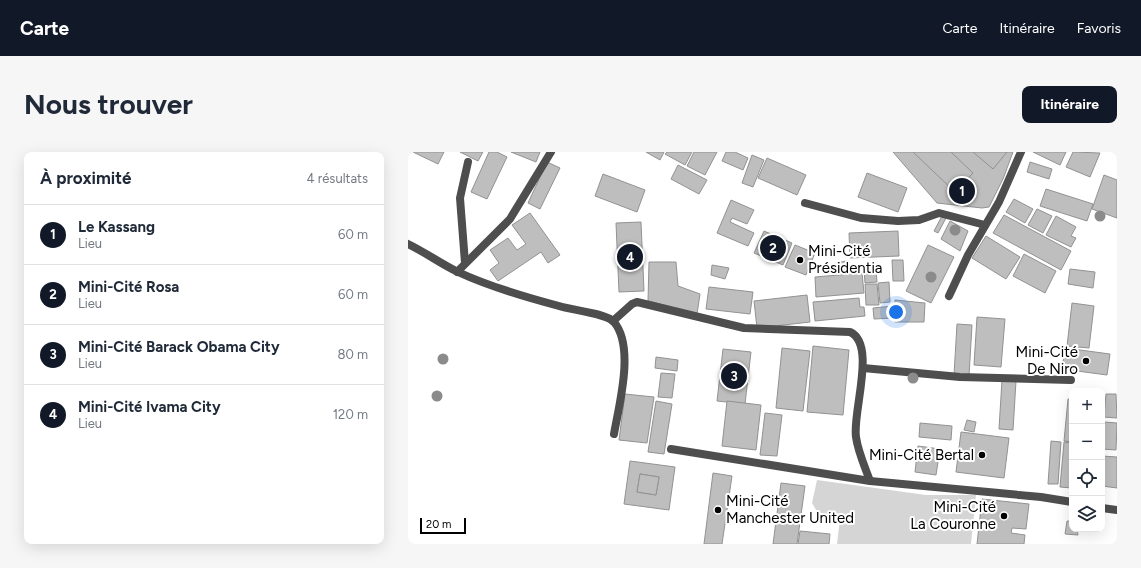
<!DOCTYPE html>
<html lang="fr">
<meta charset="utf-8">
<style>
body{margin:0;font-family:Figtree,sans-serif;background:#f6f6f7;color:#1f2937}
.controls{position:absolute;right:12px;bottom:12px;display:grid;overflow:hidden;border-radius:8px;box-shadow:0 4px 16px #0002}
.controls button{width:36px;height:36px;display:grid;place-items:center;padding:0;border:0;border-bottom:1px solid #e0e1e3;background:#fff;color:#1f2937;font:20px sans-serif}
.scale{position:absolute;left:12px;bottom:10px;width:46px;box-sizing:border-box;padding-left:4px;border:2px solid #000;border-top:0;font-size:11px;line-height:14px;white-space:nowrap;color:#000;-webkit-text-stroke:3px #fff;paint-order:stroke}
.you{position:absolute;left:488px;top:160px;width:14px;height:14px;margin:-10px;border:3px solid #fff;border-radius:50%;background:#1a73e8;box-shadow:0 0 0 6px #1a73e833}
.badge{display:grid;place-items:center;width:26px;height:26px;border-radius:50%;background:#111827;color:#fff;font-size:13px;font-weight:700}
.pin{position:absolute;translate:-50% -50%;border:2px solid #fff;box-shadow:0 1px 4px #0006}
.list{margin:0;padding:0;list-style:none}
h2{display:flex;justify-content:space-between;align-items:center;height:52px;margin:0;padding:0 16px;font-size:17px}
h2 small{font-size:13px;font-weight:400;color:#747a83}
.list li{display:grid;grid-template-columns:26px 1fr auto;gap:12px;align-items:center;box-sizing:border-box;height:60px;padding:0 16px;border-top:1px solid #e0e1e3}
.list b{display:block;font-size:15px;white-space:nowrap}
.list p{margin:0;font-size:13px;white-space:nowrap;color:#747a83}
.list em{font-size:13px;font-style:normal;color:#747a83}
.icon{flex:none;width:22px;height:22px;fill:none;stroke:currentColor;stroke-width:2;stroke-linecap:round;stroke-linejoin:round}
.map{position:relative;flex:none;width:709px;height:392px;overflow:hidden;border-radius:8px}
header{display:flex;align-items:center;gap:24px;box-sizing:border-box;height:56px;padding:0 20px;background:#111827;color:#fff}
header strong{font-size:19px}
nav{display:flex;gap:22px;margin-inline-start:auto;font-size:14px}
.intro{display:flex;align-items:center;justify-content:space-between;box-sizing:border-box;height:96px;padding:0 24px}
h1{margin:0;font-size:28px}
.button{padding:10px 18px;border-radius:8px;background:#111827;color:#fff;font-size:14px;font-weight:700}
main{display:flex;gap:24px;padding:0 24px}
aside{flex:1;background:#fff;border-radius:8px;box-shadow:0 4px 16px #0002}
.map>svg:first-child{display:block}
.green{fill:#d5d5d5}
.building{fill:#bebebe;stroke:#929292;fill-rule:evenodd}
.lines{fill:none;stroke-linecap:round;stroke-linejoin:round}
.minor{stroke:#4e4e4e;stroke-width:8}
.tree{fill:#8b8b8b}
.poi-dot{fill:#000;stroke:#fff;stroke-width:1.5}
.labels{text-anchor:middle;stroke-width:4;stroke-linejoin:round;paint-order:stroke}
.poi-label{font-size:15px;fill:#000;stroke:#fff;text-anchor:end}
</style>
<header>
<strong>Carte</strong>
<nav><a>Carte</a><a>Itinéraire</a><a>Favoris</a></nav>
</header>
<div class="intro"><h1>Nous trouver</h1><a class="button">Itinéraire</a></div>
<main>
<aside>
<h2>À proximité<small>4 résultats</small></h2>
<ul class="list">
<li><span class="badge">1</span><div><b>Le Kassang</b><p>Lieu</p></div><em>60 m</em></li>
<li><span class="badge">2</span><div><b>Mini-Cité Rosa</b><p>Lieu</p></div><em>60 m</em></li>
<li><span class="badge">3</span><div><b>Mini-Cité Barack Obama City</b><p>Lieu</p></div><em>80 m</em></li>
<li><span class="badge">4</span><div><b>Mini-Cité Ivama City</b><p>Lieu</p></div><em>120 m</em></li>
</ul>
</aside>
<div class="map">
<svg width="709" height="392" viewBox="0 0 709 392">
<rect width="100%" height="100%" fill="#fff"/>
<path class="green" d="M409,328L518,343H568L563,392H429L432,367L411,363L404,351Z"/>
<g class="building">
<path d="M5,0H36L30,12Z"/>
<path d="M52,0H75L70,9Z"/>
<path d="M81,0H89L99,5L79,47L63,40Z"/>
<path d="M103,0H132L128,10Z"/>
<path d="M238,0H256L252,8Z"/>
<path d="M259,0H284L277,13L257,2Z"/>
<path d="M286,0H309L297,23L279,14Z"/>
<path d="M318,0H327L340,6L335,18L314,9Z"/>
<path d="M485,0H605L595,27L581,55L574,56L529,51Z"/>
<path d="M505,0H543L565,21L547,40Z"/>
<path d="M565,0H599L585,17Z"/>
<path d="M625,0H658L652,13Z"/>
<path d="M665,0L692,1L682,25L658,15Z"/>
<path d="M344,3L356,8L345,35L334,31Z"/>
<path d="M359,6L398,23L389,43L350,26Z"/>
<path d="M139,10L152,16L132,57L120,51Z"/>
<path d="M622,10L644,17L641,27L619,20Z"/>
<path d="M270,13L299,28L291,42L263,27Z"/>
<path d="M459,21L499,36L490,60L450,45Z"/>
<path d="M195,22L237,38L229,60L187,44Z"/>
<path d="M696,23L709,28V66L684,57Z"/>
<path d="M638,37L685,52L679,69L632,54Z"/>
<path d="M606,47L625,57L617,71L598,60Z"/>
<path d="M323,48L346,58L339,72L324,66L322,70L346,81L340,94L309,81Z"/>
<path d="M629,57L644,64L635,81L620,73Z"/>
<path d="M122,61L152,103L140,111L133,100L90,129L82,118L91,111L82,98L100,86L109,98L118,92L104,73Z"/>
<path d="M596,63L663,99L653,118L585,81Z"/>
<path d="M534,64L538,66L530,81L526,79Z"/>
<path d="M648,64L668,75L663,84L668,86L663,95L638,83Z"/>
<path d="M542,69L560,79L552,99L533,87Z"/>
<path d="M233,70L236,139L211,140L208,71Z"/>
<path d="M356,79L384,91L375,113L346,101Z"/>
<path d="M490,79L491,104L442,106L441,81Z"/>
<path d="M578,84L612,105L598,127L564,106Z"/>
<path d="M387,93L407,101L398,123L377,115Z"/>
<path d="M520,93L546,105L523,151L498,139Z"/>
<path d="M616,102L648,119L637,141L605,124Z"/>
<path d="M484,108H495L496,129H485Z"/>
<path d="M438,109L440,119L430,121L428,111Z"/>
<path d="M241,110H268L270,134L292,142L289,162L240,149Z"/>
<path d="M304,113L321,116L317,127L303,123Z"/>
<path d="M468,117L469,130L457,131L456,118Z"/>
<path d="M662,117L687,120L685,136L660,132Z"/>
<path d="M454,121L456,141L408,145L407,125Z"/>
<path d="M481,130L482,150L472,151L470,131Z"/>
<path d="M457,132H469L471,153H458Z"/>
<path d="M301,135L345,140L342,162L298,157Z"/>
<path d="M399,143L402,170L349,176L346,149Z"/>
<path d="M451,146L452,155H456L457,164L407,169L405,150Z"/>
<path d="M487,148L517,151L516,170H487Z"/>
<path d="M664,151L686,154L681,196L659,194Z"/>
<path d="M485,154L486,166L466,167L465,156Z"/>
<path d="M569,165L597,167L593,215L566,213Z"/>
<path d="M549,172L564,173L561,224L546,223Z"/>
<path d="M405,194L441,198L435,263L399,260Z"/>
<path d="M374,196L402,199L395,259L368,256Z"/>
<path d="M657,196L702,202L699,223L654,217Z"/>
<path d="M315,197L343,200L337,252L309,249Z"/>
<path d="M248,205L270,208L269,219L247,216Z"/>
<path d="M253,221L267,222L264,246L250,245Z"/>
<path d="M594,228L608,229L605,278L591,277Z"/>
<path d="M217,242L246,245L239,291L211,288Z"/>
<path d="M698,242H708L709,266L696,265Z"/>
<path d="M660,247H664V290L656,289Z"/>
<path d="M248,249L264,252L256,302L240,300Z"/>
<path d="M319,249L353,253L348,298L314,294Z"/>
<path d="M357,261L374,263L369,304L352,303Z"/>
<path d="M559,268L568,270L566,280L556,278Z"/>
<path d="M696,270L709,271L708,298L694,297Z"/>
<path d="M512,271L544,274L543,288L511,285Z"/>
<path d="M553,280L601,286L596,326L548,320Z"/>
<path d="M643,289L653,290L650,332H640Z"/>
<path d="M656,290L664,291V336L652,335Z"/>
<path d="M510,294L532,297L528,323L507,320Z"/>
<path d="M694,304L709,305V336L694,334Z"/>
<path d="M222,309L267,315L261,358L216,352ZM232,322L251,325L248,343L229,340Z"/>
<path d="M305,321L324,324L314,392H296Z"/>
<path d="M232,322L251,325L248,343L229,340Z"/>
<path d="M373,331L397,334L389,392H365Z"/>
<path d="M574,347L621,352L618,377L604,376L603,381L617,383L616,392H569Z"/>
<path d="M659,369H664V377H669L670,383L657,382Z"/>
<path d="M392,379L422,382L421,392H390Z"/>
</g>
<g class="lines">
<g class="minor">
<path d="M397,51L453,66L490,69L511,68L531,61L577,73"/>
<path d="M0,92C17,100 33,112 50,120C82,135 117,145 151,154C163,158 198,161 206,170C227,195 211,253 206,282"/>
<path d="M57,111L52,46L60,10"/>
<path d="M49,120L102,67L143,0"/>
<path d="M541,144L560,103L591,50L613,0"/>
<path d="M205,169L224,152L229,150L336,176L442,180C469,192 444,261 448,285C450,300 457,315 462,329"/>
<path d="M455,216L552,225L663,228"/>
<path d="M263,297L462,329L633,345L664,350"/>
<path d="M694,356L709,358"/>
</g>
</g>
<g class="tree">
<circle cx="692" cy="64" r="5.5"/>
<circle cx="547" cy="78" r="5.5"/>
<circle cx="523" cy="125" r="5.5"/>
<circle cx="35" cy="207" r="5.5"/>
<circle cx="505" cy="226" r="5.5"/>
<circle cx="29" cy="244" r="5.5"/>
</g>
<g class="poi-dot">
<circle cx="392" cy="108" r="4"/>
<circle cx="678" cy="209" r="4"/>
<circle cx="574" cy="303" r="4"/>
<circle cx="310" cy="358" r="4"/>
<circle cx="596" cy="364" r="4"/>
</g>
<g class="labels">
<g class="poi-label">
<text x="400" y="104" text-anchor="start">Mini-Cité<tspan x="400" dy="17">Présidentia</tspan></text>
<text x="670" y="205">Mini-Cité<tspan x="670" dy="17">De Niro</tspan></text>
<text x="566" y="308">Mini-Cité Bertal</text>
<text x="318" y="354" text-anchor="start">Mini-Cité<tspan x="318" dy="17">Manchester United</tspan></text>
<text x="588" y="360">Mini-Cité<tspan x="588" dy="17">La Couronne</tspan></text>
</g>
</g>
</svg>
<div class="controls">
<button>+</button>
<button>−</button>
<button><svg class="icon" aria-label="locate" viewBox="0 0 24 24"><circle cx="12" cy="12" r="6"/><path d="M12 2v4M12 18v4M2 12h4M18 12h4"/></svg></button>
<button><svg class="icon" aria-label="layers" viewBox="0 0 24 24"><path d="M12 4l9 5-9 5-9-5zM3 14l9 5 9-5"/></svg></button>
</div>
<div class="scale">20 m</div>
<div class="you"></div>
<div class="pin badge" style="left:554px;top:39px">1</div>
<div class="pin badge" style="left:365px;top:96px">2</div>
<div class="pin badge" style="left:326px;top:224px">3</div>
<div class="pin badge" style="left:222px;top:105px">4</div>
</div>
</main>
